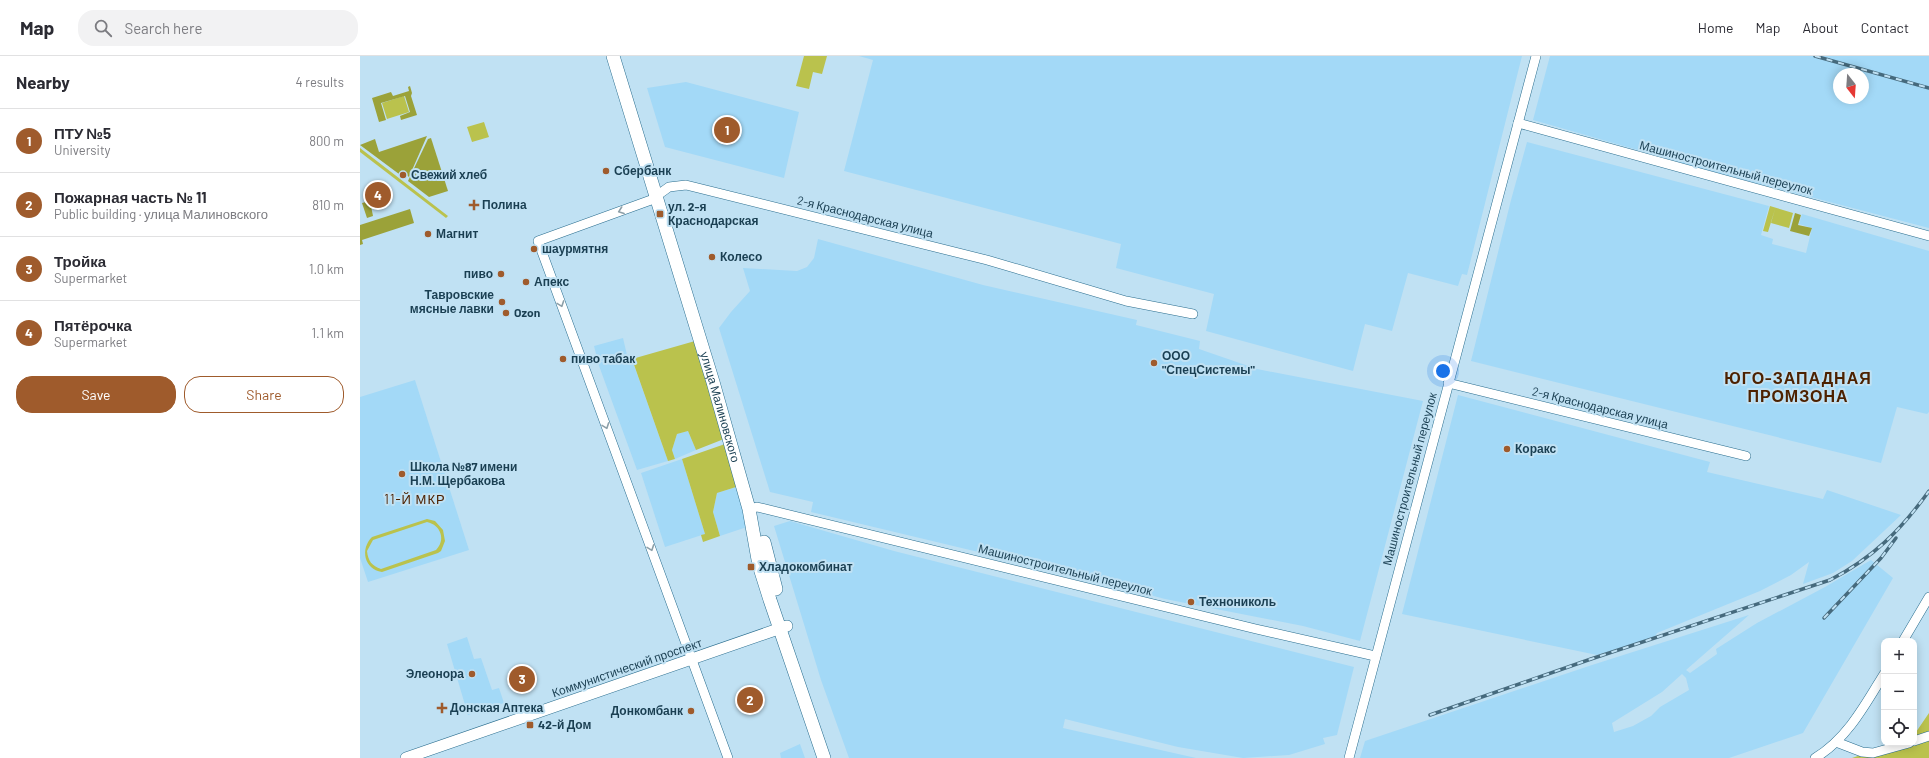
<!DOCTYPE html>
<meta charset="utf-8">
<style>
body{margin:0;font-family:Barlow,sans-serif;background:#f2f2f3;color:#2b2b33}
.controls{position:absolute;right:12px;bottom:12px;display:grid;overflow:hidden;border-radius:8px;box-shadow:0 2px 10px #0003}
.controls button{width:36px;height:36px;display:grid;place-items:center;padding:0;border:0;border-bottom:1px solid #e1e1e2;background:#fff;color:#2b2b33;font:20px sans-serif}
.compass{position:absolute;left:1473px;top:12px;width:36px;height:36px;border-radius:50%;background:#fff;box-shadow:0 2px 10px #0003;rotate:163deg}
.you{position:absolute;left:1083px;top:315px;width:14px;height:14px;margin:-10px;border:3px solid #fff;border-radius:50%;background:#1a73e8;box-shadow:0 0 0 6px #1a73e833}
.badge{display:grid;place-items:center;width:26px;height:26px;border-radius:50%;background:#9f5b2c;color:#fff;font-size:13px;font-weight:700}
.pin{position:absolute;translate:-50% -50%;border:2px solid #fff;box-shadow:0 1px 4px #0006}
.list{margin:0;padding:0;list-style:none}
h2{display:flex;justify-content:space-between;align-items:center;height:52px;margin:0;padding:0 16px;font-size:17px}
h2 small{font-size:13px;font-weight:400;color:#7c7c81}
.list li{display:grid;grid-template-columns:26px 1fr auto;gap:12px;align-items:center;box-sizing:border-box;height:64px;padding:0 16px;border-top:1px solid #e1e1e2}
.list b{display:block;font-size:15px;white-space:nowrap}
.list p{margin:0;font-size:13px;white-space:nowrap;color:#7c7c81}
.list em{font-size:13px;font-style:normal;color:#7c7c81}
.actions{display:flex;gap:8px;padding:12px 16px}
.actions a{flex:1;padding:9px 0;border:1px solid #9f5b2c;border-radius:16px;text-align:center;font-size:14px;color:#9f5b2c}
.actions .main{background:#9f5b2c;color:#fff}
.icon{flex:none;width:22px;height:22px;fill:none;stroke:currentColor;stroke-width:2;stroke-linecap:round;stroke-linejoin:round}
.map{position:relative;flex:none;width:1569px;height:702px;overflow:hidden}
header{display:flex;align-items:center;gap:24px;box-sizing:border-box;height:56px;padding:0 20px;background:#fff;border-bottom:1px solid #e1e1e2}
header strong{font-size:19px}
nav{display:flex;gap:22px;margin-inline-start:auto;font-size:14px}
.search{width:280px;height:36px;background:#f2f2f3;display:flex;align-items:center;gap:10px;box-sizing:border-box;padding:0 14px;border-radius:16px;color:#7c7c81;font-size:15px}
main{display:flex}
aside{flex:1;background:#fff}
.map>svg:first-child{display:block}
.built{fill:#a3d9f7;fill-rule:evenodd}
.green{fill:#bac24d;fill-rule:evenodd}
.forest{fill:#9ba239}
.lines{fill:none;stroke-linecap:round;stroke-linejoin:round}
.minor-casing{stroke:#296d8e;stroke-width:10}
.major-casing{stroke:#296d8e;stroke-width:12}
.highway-casing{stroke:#296d8e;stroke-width:14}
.minor{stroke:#fff;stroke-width:9}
.major{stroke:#fff;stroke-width:11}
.highway{stroke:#fff;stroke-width:13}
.rail-casing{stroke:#466a7d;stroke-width:3.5}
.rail{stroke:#c0e1f3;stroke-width:2;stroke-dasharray:6;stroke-linecap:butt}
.oneway{stroke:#8c9fa8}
.poi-dot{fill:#9f5b2c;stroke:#c0e1f3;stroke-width:1.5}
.labels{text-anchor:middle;stroke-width:4;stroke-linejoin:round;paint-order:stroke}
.street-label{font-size:12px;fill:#1a3f52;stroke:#c0e1f3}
.poi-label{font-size:12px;font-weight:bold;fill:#1a3f52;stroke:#c0e1f3;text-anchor:start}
.neighbourhood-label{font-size:13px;letter-spacing:1px;fill:#4d2100;stroke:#c0e1f3}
.district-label{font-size:16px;font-weight:bold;letter-spacing:1px;fill:#4d2100;stroke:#c0e1f3}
</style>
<header>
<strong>Map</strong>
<div class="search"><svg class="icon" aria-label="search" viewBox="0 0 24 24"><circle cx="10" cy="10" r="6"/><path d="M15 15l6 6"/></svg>Search here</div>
<nav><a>Home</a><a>Map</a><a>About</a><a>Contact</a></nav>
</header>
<main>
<aside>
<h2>Nearby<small>4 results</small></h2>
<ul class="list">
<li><span class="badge">1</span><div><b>ПТУ №5</b><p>University</p></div><em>800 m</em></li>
<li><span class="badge">2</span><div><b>Пожарная часть № 11</b><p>Public building · улица Малиновского</p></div><em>810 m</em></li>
<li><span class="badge">3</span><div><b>Тройка</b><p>Supermarket</p></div><em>1.0 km</em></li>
<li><span class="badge">4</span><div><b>Пятёрочка</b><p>Supermarket</p></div><em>1.1 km</em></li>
</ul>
<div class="actions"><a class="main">Save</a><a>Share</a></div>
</aside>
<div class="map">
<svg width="1569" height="702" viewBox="0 0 1569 702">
<rect width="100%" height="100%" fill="#c0e1f3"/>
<g class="built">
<path d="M499,0H1162L1107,219L1102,218L1098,230L1048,217L1032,275L1005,268L993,315L846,275L854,238L756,212L761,188L484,115L513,4Z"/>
<path d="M1190,0H1569V172L1344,113L1173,64ZM1479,18H1503V42H1479Z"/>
<path d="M326,26L439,56L424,122L305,91L287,32Z"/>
<path d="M1167,86L1409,150L1401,179L1413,183L1412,188L1446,197L1452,172L1439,168L1442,158L1569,195V356L1567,358L1537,351L1521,407L1111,305L1151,144Z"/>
<path d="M458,183L623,229L777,264L776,269L840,285L839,293L897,313L1063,345L1000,585L943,570L805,543L714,519L451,456L453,446L410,436L359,272L371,256L390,235L383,212L437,215L447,211L454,202Z"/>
<path d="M263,282L267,299L270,298L308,405L277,414L238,307L248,304L238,306L234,290Z"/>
<path d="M55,324L109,494L8,526L0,502V341Z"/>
<path d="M1098,339L1350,406L1347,416L1463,443L1467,434L1541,459L1492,505L1473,517L1443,528L1449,506L1431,519L1400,535L1297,577L1294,582L1237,599L1042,558Z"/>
<path d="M328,375L336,394L315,403L312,394L317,378Z"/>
<path d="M322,403L345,478L305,491L281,417Z"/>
<path d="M376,431L387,471L360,480L353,456L357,437Z"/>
<path d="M430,465L534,495L994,611L977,679L963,682L965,688L929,699L883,702L818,691L705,663L703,672L836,702H489L461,624L414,470Z"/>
<path d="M1511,504L1533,522L1443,677L1369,702H1000L1005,685L1232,609L1389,559L1326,614L1330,617L1357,598L1356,593L1397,567L1465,531ZM1322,618L1326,622L1329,634L1300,651L1291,660L1273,670L1254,676L1252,667L1302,636Z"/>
<path d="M107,581L114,603L121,602L132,634L139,632L144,647L108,659L87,588Z"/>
<path d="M440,688L445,702H421L420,697Z"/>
</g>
<g class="green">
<path d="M444,0H467L462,18L453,16L449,33L436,30Z"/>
<path d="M44,40L49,56L27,63L22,47Z"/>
<path d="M124,66L129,81L112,86L107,71Z"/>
<path d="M0,92L88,160L86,162L0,96Z"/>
<path d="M1410,150L1433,157L1429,172L1411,167L1415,153L1408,176L1403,175Z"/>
<path d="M335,285L364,383L336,394L328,375L317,378L312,394L315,403L308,405L272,303Z"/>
<path d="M365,388L376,431L357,437L353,456L360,480L343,486L341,479L345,478L322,403Z"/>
<path d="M67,463L75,465L83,474L85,485L81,495L78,497L22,516C4,513 0,493 12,481ZM67,466C81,469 86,484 76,494L21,513C12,510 8,505 7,495L13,484Z"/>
<path d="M1569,657V702H1492L1536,687H1554V679Z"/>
</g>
<g class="forest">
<path d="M50,30L52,37L51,40L57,59L41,64L40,60L50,56L45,40L21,47L26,64L19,66L12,42L31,36L33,40L49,35L48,31Z"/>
<path d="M67,80L49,121L42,115L39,118L0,89L15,83L19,96Z"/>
<path d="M71,82L88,135L69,141L48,125L68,83Z"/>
<path d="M10,145L13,160L7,162L2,147Z"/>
<path d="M50,153L54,167L2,184L3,188L0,189V169Z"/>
<path d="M1435,157L1441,159L1438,169L1452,172L1449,180L1430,175Z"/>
</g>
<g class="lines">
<defs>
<g id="minor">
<path d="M1158,67L1569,180"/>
<path d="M1088,327L1386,400"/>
<path d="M389,453L397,451L896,573L1015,600"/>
<path d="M1543,585L1569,541"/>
<path d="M1554,685L1569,680"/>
<path d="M1476,686L1502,696L1513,697L1549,687"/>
<path d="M368,702L178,185L291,144L309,131L326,129L627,204L766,245L833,258"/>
<path d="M989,702L1176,0"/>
<path d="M1455,702C1487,683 1505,649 1524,618"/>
</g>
<path id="major" d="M46,702L427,570"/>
<g id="highway">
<path id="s1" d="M253,0L353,326L389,453L399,509L410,544L464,702"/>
<path d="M404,486L416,533"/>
</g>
</defs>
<use href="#minor" class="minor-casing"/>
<use href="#major" class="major-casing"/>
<use href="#highway" class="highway-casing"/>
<use href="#minor" class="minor"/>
<use href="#major" class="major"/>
<use href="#highway" class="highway"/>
<defs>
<g id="rail">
<path d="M1455,0L1569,32"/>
<path d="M1464,562L1521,502L1536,482"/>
<path d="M1070,659L1231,603L1470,524C1513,502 1541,474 1569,435"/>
</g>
</defs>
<use href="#rail" class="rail-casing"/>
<use href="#rail" class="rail"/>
</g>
<defs><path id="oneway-chevron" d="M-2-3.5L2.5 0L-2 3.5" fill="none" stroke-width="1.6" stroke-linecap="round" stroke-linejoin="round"/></defs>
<g class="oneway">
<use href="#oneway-chevron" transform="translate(261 155) rotate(160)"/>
<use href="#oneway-chevron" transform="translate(201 248) rotate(70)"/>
<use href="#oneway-chevron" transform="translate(246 370) rotate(70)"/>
<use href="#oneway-chevron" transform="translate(291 492) rotate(70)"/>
</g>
<g class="poi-dot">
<circle cx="246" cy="115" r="4"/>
<circle cx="43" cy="119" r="4"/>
<path d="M112 143h4v4h4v4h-4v4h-4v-4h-4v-4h4z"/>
<rect x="296" y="154" width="8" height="8" rx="2"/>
<circle cx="68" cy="178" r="4"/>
<circle cx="174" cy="193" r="4"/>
<circle cx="352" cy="201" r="4"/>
<circle cx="141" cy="218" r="4"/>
<circle cx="166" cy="226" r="4"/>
<circle cx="142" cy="246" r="4"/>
<circle cx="146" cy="257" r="4"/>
<circle cx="203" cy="303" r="4"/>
<circle cx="794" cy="307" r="4"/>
<circle cx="1147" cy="393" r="4"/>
<circle cx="42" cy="418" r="4"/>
<rect x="387" y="507" width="8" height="8" rx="2"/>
<circle cx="831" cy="546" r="4"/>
<circle cx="112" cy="618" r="4"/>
<path d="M80 646h4v4h4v4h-4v4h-4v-4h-4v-4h4z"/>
<circle cx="331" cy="655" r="4"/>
<rect x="166" y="665" width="8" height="8" rx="2"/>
</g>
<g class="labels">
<g class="street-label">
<text transform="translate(1366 112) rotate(15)" y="4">Машиностроительный переулок</text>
<text transform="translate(505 161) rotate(14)" y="4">2-я Краснодарская улица</text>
<text dy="4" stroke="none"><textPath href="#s1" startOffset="367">улица Малиновского</textPath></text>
<text transform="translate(1240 352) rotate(14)" y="4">2-я Краснодарская улица</text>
<text transform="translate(1050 423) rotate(-75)" y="4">Машиностроительный переулок</text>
<text transform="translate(705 514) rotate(14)" y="4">Машиностроительный переулок</text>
<text transform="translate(267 612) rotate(-19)" y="4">Коммунистический проспект</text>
</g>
<g class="poi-label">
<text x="254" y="119">Сбербанк</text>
<text x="51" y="123">Свежий хлеб</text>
<text x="122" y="153">Полина</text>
<text x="308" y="155">ул. 2-я<tspan x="308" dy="14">Краснодарская</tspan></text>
<text x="76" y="182">Магнит</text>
<text x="182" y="197">шаурмятня</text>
<text x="360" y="205">Колесо</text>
<text x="133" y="222" text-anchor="end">пиво</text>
<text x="174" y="230">Апекс</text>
<text x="134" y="243" text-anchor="end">Тавровские<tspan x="134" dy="14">мясные лавки</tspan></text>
<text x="154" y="261">Ozon</text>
<text x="802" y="304">ООО<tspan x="802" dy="14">"СпецСистемы"</tspan></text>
<text x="211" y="307">пиво табак</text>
<text x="1155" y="397">Коракс</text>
<text x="50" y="415">Школа №87 имени<tspan x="50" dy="14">Н.М. Щербакова</tspan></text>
<text x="399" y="515">Хладокомбинат</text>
<text x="839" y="550">Технониколь</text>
<text x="104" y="622" text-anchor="end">Элеонора</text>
<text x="90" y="656">Донская Аптека</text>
<text x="323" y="659" text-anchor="end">Донкомбанк</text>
<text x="178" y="673">42-й Дом</text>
</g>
<g class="neighbourhood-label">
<text x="55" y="448">11-Й МКР</text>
</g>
<g class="district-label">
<text x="1438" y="328">ЮГО-ЗАПАДНАЯ<tspan x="1438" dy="18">ПРОМЗОНА</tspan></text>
</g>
</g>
</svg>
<div class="controls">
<button>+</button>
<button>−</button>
<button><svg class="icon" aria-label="locate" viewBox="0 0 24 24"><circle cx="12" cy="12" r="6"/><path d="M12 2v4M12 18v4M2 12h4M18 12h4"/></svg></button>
</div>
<svg class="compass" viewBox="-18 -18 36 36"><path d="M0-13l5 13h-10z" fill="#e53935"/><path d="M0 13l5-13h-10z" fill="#7c7c81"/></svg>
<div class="you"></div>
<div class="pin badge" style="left:367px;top:74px">1</div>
<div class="pin badge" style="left:390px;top:644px">2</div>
<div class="pin badge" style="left:162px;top:623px">3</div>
<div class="pin badge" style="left:18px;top:139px">4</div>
</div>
</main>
